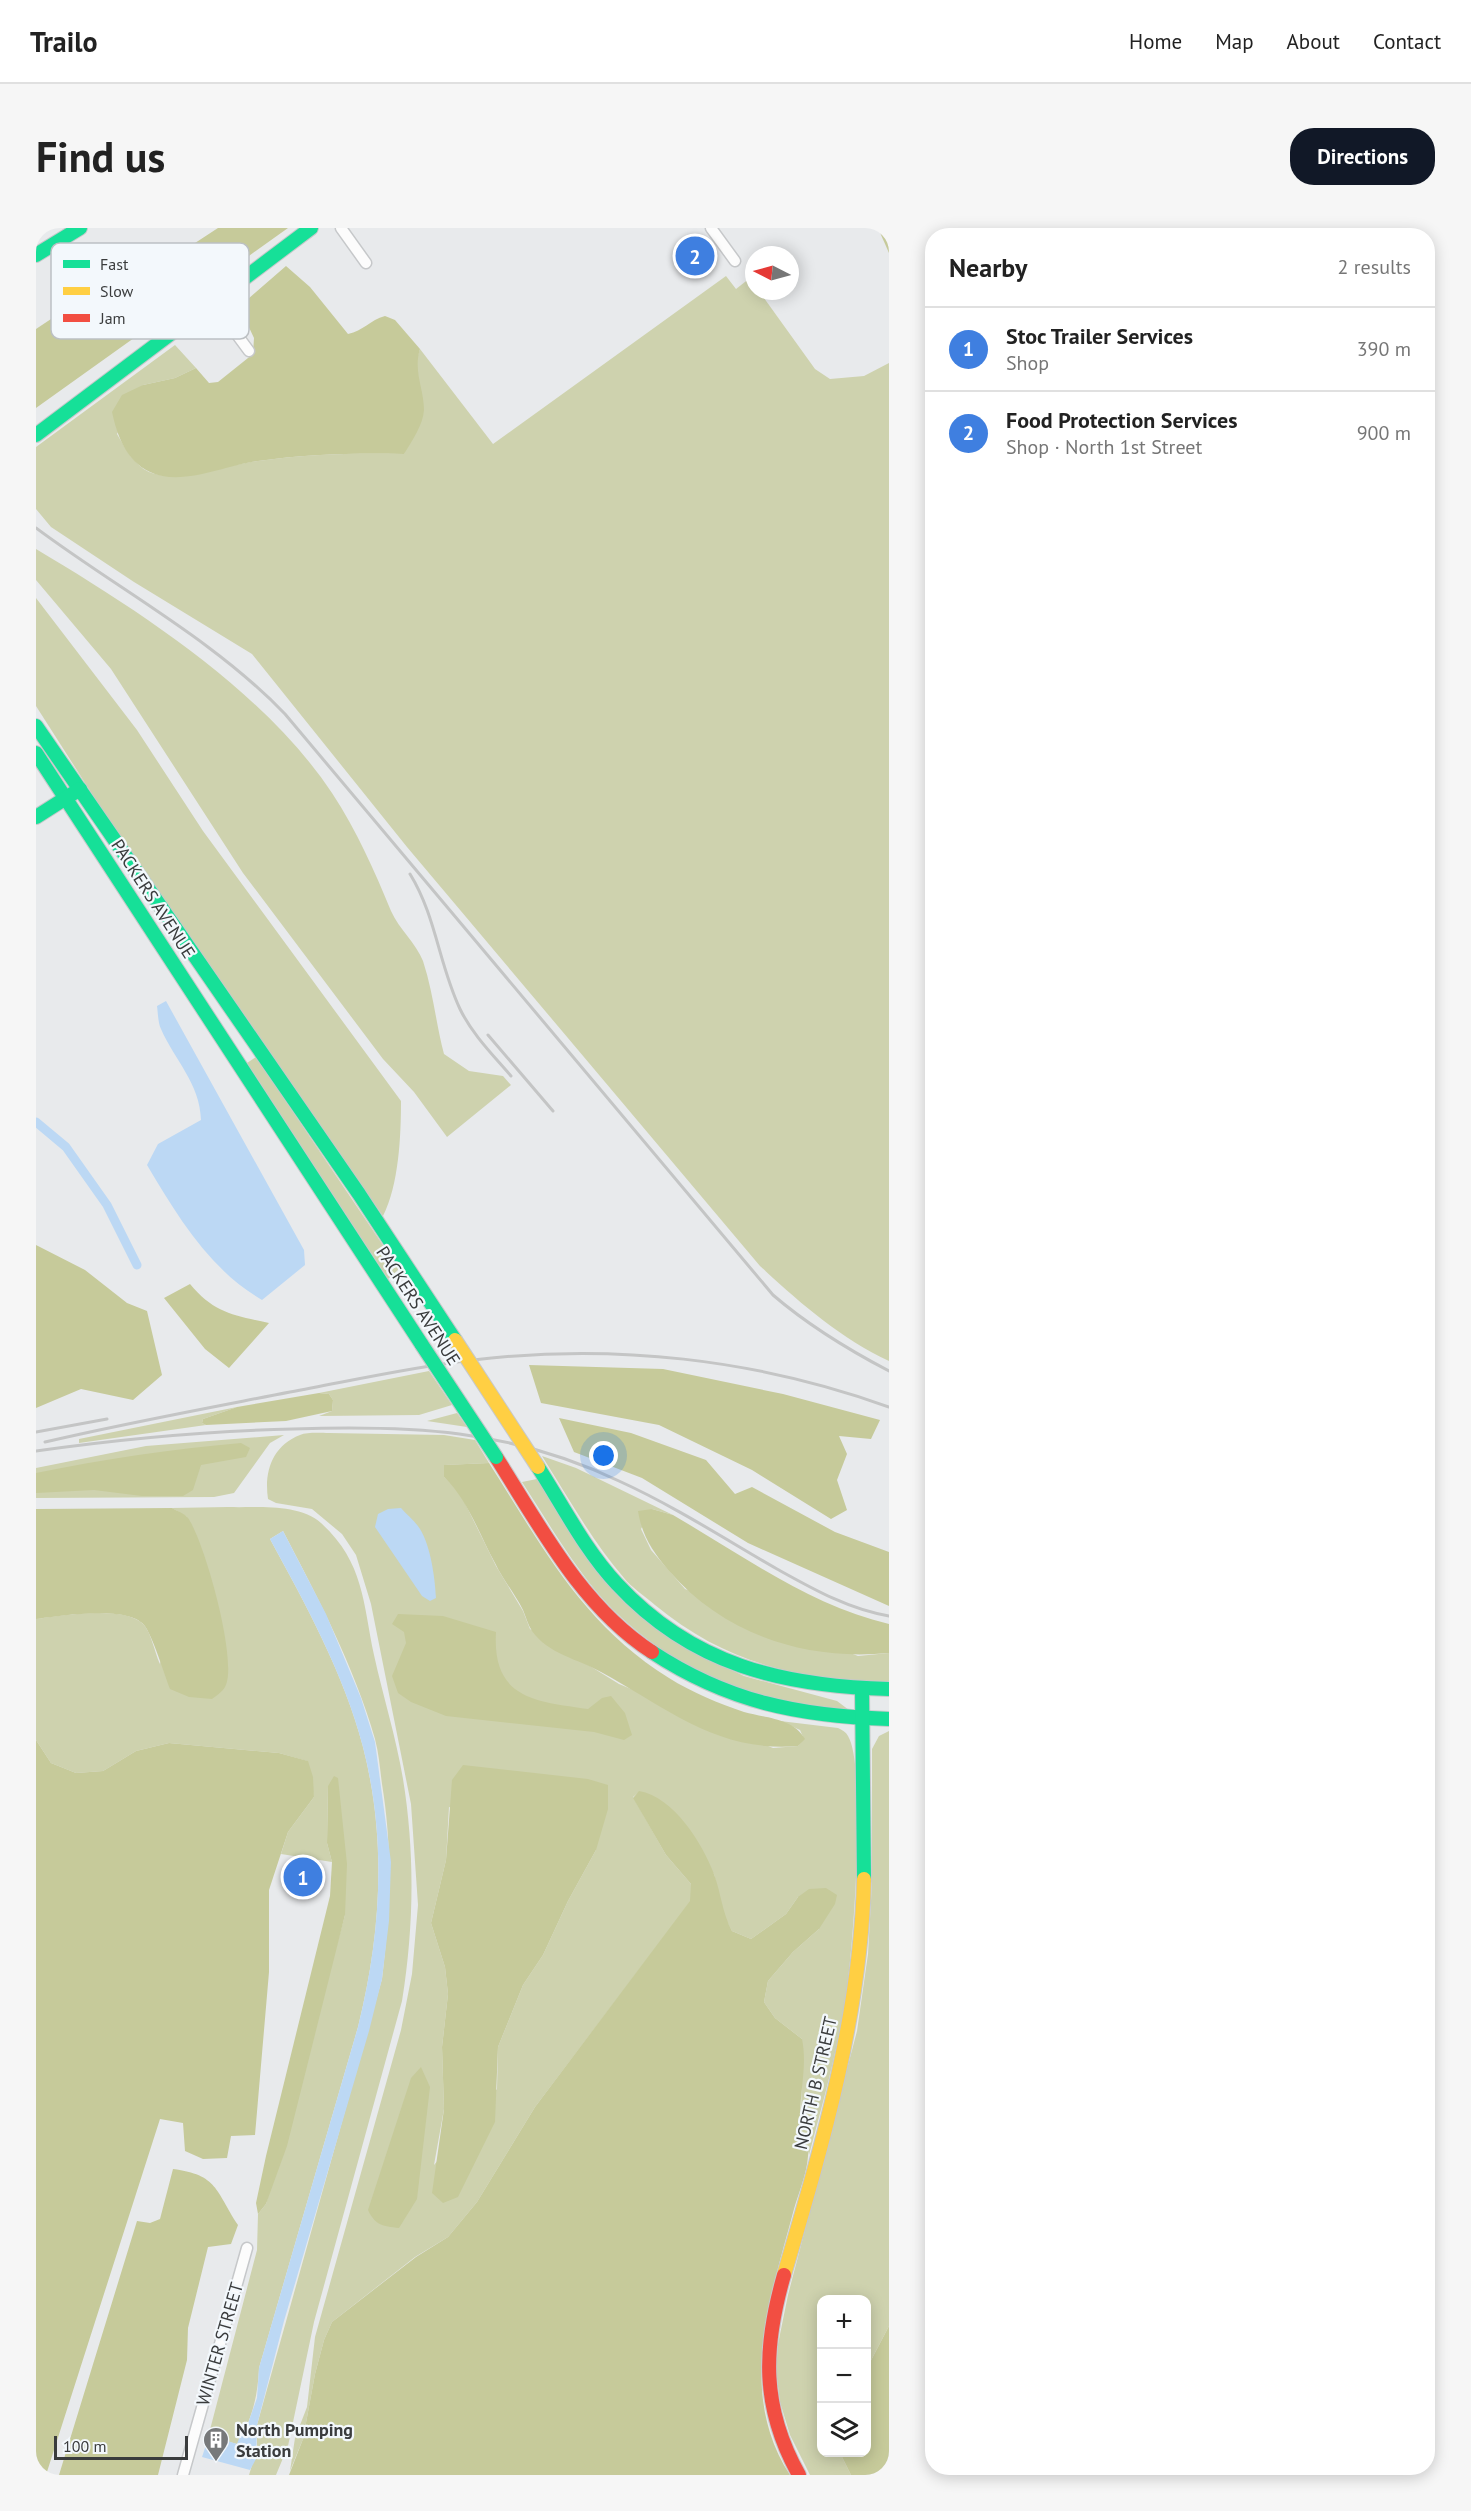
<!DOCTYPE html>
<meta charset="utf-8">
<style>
body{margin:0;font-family:"PT Sans",sans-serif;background:#f6f6f6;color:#222}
.controls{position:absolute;right:18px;bottom:18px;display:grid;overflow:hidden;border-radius:12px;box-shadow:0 3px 15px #0003}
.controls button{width:54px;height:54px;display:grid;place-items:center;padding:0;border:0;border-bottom:2px solid #e0e0e0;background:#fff;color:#222;font:30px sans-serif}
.compass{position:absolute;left:709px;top:18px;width:54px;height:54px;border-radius:50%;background:#fff;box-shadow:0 3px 15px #0003;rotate:276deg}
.scale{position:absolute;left:18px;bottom:15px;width:134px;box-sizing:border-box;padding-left:6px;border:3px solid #3a3c3d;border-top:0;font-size:16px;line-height:21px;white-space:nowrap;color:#3a3c3d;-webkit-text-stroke:4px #f3f8fc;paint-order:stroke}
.you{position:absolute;left:568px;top:1228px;width:21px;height:21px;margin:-15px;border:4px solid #fff;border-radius:50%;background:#1a73e8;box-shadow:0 0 0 9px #1a73e833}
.badge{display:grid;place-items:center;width:39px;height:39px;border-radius:50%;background:#111827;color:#fff;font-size:20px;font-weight:700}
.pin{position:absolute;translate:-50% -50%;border:3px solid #fff;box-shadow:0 2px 6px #0006}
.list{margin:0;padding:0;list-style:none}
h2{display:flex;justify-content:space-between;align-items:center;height:78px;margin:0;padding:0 24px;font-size:26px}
h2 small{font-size:20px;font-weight:400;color:#767676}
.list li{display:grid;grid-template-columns:39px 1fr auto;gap:18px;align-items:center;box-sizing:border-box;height:84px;padding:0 24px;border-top:2px solid #e0e0e0}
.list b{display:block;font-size:22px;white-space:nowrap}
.list p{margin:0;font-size:20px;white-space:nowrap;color:#767676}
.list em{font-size:20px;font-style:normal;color:#767676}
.icon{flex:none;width:33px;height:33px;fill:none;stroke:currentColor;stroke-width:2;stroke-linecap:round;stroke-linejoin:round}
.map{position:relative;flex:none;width:853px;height:2247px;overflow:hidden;border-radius:24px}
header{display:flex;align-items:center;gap:36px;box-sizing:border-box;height:84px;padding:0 30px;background:#fff;border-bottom:2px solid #e0e0e0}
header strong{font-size:28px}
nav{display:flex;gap:33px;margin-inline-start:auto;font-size:21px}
.intro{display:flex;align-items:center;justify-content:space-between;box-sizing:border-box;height:144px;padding:0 36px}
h1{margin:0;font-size:42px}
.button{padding:15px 27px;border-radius:24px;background:#111827;color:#fff;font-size:21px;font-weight:700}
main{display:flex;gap:36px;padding:0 36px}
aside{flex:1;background:#fff;border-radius:24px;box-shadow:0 3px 15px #0003}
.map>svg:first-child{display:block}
.green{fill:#ced2ae;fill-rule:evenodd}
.forest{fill:#c6ca9a}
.water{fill:#bcd8f4}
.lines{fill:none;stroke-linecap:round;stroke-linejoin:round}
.canal{stroke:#bcd8f4;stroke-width:9}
.street-casing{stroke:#c6c8ca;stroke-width:13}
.fast-casing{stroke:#c6c8ca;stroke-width:16}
.slow-casing{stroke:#c6c8ca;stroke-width:16}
.jam-casing{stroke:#c6c8ca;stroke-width:16}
.street{stroke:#fcfcfc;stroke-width:10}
.fast{stroke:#16e098;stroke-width:14}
.slow{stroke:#ffcf43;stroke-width:14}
.jam{stroke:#f24e42;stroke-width:14}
.rail{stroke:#c4c5c5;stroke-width:3}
.fast-bridge-casing{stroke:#c6c8ca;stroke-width:16;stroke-linecap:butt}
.slow-bridge-casing{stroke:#c6c8ca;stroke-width:16;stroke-linecap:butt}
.fast-bridge{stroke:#16e098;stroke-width:14}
.slow-bridge{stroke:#ffcf43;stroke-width:14}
.labels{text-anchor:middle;stroke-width:4.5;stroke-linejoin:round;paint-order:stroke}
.street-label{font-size:18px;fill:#3a3c3d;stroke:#f3f8fc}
.poi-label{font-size:18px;font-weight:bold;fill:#3a3c3d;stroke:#f3f8fc;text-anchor:start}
.key{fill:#f3f8fc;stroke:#bcc0c3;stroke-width:1.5}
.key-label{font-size:16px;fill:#3a3c3d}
</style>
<header>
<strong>Trailo</strong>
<nav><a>Home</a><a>Map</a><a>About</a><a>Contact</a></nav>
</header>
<div class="intro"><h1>Find us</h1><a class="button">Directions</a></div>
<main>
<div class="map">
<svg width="853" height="2247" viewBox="0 0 853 2247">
<rect width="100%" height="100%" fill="#e8eaec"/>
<g class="green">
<path d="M690,48L700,61L714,50L718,56V63H723L779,141L794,151L828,148L853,135V1133C804,1110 764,1075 724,1038L371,619L216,426L98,354L15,299L0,281V219L139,117L160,140L139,150L107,157L81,206C89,220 98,237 113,244C142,256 192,236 222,233C270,226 319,225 368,226L382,152L380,133L384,121L457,216Z"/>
<path d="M0,321C104,383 229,464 296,565C321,603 338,642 355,683C363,701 380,715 387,733C397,763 400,796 408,826L433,843L467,848L475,857L411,909L378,864L347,831L207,645L75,441L0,352Z"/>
<path d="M0,370L101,502L167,603L365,873C365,907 363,957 347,988L118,663L0,478Z"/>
<path d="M220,829L363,1041L352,1051L211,835Z"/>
<path d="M393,1143L416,1177L383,1187L283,1188L296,1183L297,1172L293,1166L283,1165Z"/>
<path d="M201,1179L167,1191L166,1195L170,1197L43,1215V1211Z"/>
<path d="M421,1185L431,1199L391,1193Z"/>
<path d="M293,1205L408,1207L439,1212L453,1235L409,1237L408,1249L423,1263L460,1338L487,1383L494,1401L583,1456L737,1520L762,1518L768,1511L764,1502L744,1493L802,1500C806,1502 810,1504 812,1508C831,1539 817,1725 810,1767C802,1821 787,1874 773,1927L765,1898L766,1811L739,1790L728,1774L732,1753L757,1724L783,1701L762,1669L750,1686L715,1711L696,1703L686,1684L678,1646L603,1564L597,1569L630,1627L655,1656V1673L499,1879L441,1974L412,2009L379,2029L296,2094L288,2112L279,2146L267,2211L254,2243L259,2210L271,2179L279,2109L365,1802L376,1746L382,1677L375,1576L335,1376L320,1327L306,1306L276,1281L240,1275L232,1271C228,1244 236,1218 264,1207C271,1204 284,1205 293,1205ZM413,1579L560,1622L532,1673L507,1727L487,1757L462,1819L461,1861L398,1937L408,1881L406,1819L412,1766L409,1739L395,1695L410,1632Z"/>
<path d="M248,1207L234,1215L198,1265L178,1269L0,1270V1240L110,1218Z"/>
<path d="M506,1228L540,1240L637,1287L616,1281L605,1301L615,1322L649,1361L822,1428L853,1425V1454C764,1453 689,1435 619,1377C609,1368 596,1360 588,1350C556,1313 532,1269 506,1228Z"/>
<path d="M501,1251L563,1342L668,1429L708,1448L801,1473L813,1482C723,1487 617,1431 560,1363C532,1329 510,1291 486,1254Z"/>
<path d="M192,1279C221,1280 262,1275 285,1295C328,1334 327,1375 338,1427C347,1468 360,1509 367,1551C379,1625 378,1699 366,1773L278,2094L252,2218L240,2247H213L221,2221V2197L346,1751C354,1685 357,1622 346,1556C344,1541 343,1526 339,1511C318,1438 282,1370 247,1303L234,1311C270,1377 308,1446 327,1519C351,1613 345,1706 322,1799L223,2140C222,2167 216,2193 201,2216L182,2211L170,2217L221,2022L222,1986L230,1976L309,1687L292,1558L291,1615L296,1634L245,1626L252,1604L278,1569L271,1533L243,1525L133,1515L100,1523L67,1543L40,1545L15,1535L0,1512V1391C25,1388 87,1377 107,1396C115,1404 119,1425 124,1436L151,1289L136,1280Z"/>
<path d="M853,1503V2098L831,2140L830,2072H786V2224L804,2225L815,2247H774L754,2207L744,2174L740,2143L742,2116L752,2067L821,1803L832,1726L836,1655V1521L843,1508Z"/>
</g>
<g class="forest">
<path d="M182,0H252L0,180V101L15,91L90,60Z"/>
<path d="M842,0H853V25Z"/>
<path d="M250,38L274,59L312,106C327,103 334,92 349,88L359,92L384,121C377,143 388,161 388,182C387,197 376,213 368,226C319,225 270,226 222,233C189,237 146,259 114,244C90,233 81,207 76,184L86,167L107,157L139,150L160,140L173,155L182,154L217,126L218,110L210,93L212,71Z"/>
<path d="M0,1017L49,1042L91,1075L111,1083L126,1147L97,1172L45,1161L0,1180Z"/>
<path d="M154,1056C178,1085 197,1087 233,1095L193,1140L169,1121L128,1070Z"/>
<path d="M493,1137L627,1141L747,1166L844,1192L835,1211L803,1208L811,1226L801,1252L811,1282L795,1291L716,1242L623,1197L505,1175Z"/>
<path d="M283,1165L293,1166L297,1172L296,1183L250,1193L170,1197L166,1195L167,1191L201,1179Z"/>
<path d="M523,1190L595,1205L670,1232L699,1266L716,1259L799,1304L853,1324V1378L712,1315L606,1250L538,1224Z"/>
<path d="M205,1215L214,1220L210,1229L165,1237L157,1262L147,1268H106L58,1262L0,1265V1245C68,1231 136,1221 205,1215Z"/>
<path d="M453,1235C506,1318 546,1396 633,1450C655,1464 684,1476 708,1484C729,1490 757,1490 769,1511L762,1518C682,1525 631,1480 565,1444C542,1431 512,1426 496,1403C492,1397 490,1389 487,1382C479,1366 467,1352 459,1335C443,1306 432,1272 408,1249V1237Z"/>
<path d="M136,1280C141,1283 148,1285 152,1290C168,1312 203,1435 189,1459C187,1463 180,1468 176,1471L153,1469L134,1461C129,1448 116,1406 108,1397C91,1377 24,1388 0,1391V1281Z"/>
<path d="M616,1281L637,1287C706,1327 775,1378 853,1396V1425C769,1433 689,1407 633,1343C617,1324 606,1308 602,1283Z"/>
<path d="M362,1386L407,1388L460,1404C456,1471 499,1473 552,1481L566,1470L575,1468L589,1485L596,1507L588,1512L558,1504L410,1488L375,1474L362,1465L356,1448L370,1415L368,1404L356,1396Z"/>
<path d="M0,1512L15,1535L40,1545L67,1543L100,1523L133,1515L243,1525L272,1533L277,1549L278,1569L252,1604L233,1662V1744L219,1907L195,1908L191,1930L167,1931L149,1923L147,1895L124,1891L10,2247H0Z"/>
<path d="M427,1537L552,1551L572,1557V1581L560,1622L532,1673L507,1727L487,1757L462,1819L459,1894L422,1969L407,1975L396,1965L408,1881L406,1819L412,1766L409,1739L395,1695L410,1632L416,1552Z"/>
<path d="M298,1548L302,1550L311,1636L309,1687L251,1918L230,1976L222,1986L220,1975L230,1928L294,1668L296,1634L291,1615L292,1558Z"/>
<path d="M603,1563C638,1569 666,1615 678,1646C685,1665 686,1684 696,1703L715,1711L750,1686L762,1669L773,1661L790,1660L801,1667L799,1676L783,1701L757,1724L732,1753L728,1774L739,1790L766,1811C772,1840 762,1867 765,1897C766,1907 773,1918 772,1928C771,1945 763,1964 758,1981C735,2068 700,2164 754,2247H253L267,2211L279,2146L288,2112L296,2094L380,2029L412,2009L441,1974L499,1879L654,1673L655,1656L630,1627L597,1570Z"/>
<path d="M385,1839L394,1859L381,1971L363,2000C346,1998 339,1997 332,1982L375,1850Z"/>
<path d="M137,1941C182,1947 179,1962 202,1997L195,2016L172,2019L152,2100L151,2132L122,2247H23L101,1993L114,1995L124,1991Z"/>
<path d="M853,2098V2247H815L804,2225L830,2224L831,2140Z"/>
</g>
<g class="water">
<path d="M130,773L268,1022L269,1037L226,1072C173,1041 142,989 111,937L122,916L165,892C164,855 139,833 125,801C122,795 122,785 121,778Z"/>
<path d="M365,1280C371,1287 379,1293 384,1301C395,1319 399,1350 400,1370L394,1373L386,1368L339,1299L342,1286L352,1281Z"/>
<path d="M247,1303L290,1386L325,1470L339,1514L355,1634L353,1693L346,1751L333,1803L248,2093L221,2197L220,2231L214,2242L166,2229L170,2217L182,2210L201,2216L204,2208L209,2204L221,2170L223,2140L322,1799C345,1706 351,1612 327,1519C308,1446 270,1377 234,1311Z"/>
</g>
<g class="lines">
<path class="canal" d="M0,894L30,919L71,977L101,1037"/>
<defs>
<g id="street">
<path d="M305,0L330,35"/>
<path d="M675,0L699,33"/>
<path d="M176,73L213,123"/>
<path d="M147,2247L211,2020"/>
</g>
<g id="fast">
<path d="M0,27L44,0"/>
<path d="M0,207L275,0"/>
<path d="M0,498L323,966L419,1112"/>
<path d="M0,525L386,1117"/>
<path d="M0,589L44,561"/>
<path d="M502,1239C527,1278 549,1322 581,1356C656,1437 746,1458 853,1461"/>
<path d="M616,1424C692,1474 763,1488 853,1491"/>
<path d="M826,1461L828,1651"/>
</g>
<path id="slow" d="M748,2047C786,1918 825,1787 828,1651"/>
<g id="jam">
<path d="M460,1229C504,1298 545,1378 616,1424"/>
<path d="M748,2047C727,2120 725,2179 763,2247"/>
</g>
</defs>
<use href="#street" class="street-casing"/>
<use href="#fast" class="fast-casing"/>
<use href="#slow" class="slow-casing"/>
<use href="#jam" class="jam-casing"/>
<use href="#street" class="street"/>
<use href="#fast" class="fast"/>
<use href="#slow" class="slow"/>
<use href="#jam" class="jam"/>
<g class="rail">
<path d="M0,300C83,362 177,411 249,486L737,1067C773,1098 811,1121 853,1143"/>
<path d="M374,646C400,688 403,737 424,781C436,806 457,827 475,848"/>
<path d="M452,807L517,883"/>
<path d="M0,1204L71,1191"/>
<path d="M9,1214C90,1195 172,1180 254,1164C314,1153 375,1139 437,1132C577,1115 720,1131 853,1179"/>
<path d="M0,1223C85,1211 171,1203 257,1201C375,1197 474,1201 583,1253C638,1278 689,1311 741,1341C777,1361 812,1381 853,1388"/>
</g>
<defs>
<path id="fast-bridge" d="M386,1117L460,1229"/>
<path id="slow-bridge" d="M419,1112L502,1239"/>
</defs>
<use href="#fast-bridge" class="fast-bridge-casing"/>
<use href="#slow-bridge" class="slow-bridge-casing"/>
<use href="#fast-bridge" class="fast-bridge"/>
<use href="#slow-bridge" class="slow-bridge"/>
</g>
<defs>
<symbol id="building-pin" viewBox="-11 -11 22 30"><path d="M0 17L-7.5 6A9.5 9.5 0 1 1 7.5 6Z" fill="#77797a" stroke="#f3f8fc"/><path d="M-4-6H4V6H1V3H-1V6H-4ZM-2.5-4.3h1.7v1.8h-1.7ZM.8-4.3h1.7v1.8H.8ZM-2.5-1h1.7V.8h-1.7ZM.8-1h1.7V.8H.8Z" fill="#fff"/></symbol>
</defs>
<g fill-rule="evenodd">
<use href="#building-pin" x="165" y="2197" width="30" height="40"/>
</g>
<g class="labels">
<g class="street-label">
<text transform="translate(117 671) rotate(57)" y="6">PACKERS AVENUE</text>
<text transform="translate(382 1078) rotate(57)" y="6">PACKERS AVENUE</text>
<text transform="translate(780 1855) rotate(-77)" y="6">NORTH B STREET</text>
<text transform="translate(184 2116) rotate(-74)" y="6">WINTER STREET</text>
</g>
<g class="poi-label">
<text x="200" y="2208">North Pumping<tspan x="200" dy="21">Station</tspan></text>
</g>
</g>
<rect x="15" y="15" width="198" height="96" rx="9" class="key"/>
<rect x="27" y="32" width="27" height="8" fill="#16e098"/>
<rect x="27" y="59" width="27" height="8" fill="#ffcf43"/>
<rect x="27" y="86" width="27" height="8" fill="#f24e42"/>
<g class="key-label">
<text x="64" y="42">Fast</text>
<text x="64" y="69">Slow</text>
<text x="64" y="96">Jam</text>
</g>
</svg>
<div class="controls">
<button>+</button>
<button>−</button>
<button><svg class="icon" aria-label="layers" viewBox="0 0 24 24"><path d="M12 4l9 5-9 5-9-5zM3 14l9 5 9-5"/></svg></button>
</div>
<svg class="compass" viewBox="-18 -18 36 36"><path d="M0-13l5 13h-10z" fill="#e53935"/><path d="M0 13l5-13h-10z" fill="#767676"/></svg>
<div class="scale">100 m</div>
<div class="you"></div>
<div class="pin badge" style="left:267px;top:1649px;background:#3f7fe0">1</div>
<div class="pin badge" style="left:659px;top:28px;background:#3f7fe0">2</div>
</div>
<aside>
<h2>Nearby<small>2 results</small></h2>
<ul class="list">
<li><span class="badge" style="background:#3f7fe0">1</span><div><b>Stoc Trailer Services</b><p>Shop</p></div><em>390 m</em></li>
<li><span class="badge" style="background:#3f7fe0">2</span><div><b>Food Protection Services</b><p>Shop · North 1st Street</p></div><em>900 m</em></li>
</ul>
</aside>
</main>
